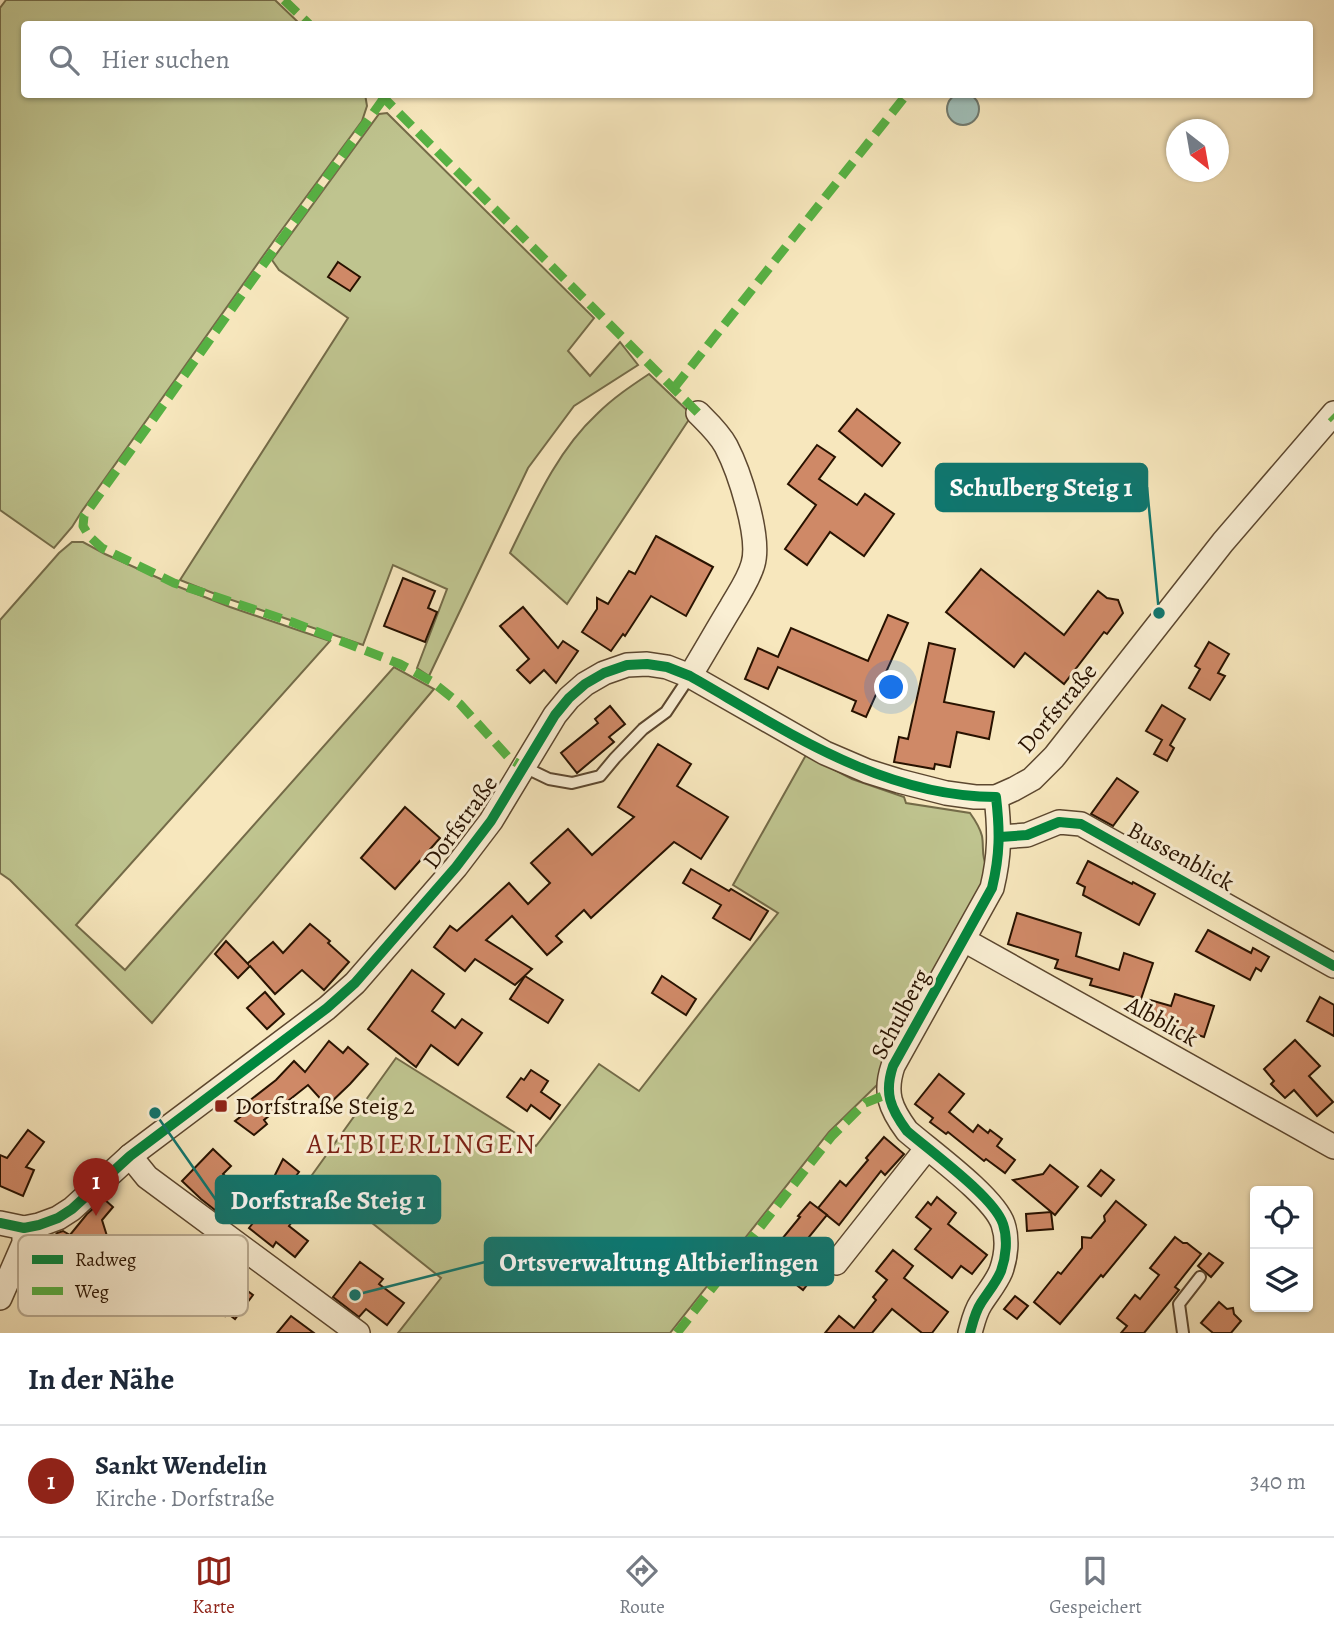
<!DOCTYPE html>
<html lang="de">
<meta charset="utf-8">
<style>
body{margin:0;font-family:Alegreya,serif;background:#f6f6f7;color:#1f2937}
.controls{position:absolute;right:21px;bottom:21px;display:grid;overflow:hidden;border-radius:7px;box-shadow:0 2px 5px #0004}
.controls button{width:63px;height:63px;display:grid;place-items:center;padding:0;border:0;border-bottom:2px solid #e0e1e3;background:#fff;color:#1f2937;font:35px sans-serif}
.compass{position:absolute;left:1166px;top:119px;width:63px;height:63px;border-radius:50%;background:#fff;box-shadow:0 2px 5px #0004;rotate:149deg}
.you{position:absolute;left:892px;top:688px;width:24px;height:24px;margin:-18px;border:5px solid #fff;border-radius:50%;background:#1a73e8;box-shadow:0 0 0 10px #1a73e833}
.badge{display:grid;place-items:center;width:46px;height:46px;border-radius:50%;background:#8f2418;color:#fff;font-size:23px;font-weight:700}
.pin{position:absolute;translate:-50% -58px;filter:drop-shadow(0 2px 4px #0008)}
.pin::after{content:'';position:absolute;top:37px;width:24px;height:21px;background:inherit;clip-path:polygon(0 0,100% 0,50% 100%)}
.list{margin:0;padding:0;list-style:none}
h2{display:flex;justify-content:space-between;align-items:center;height:91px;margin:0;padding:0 28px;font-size:30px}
h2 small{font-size:23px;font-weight:400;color:#747a83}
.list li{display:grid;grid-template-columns:46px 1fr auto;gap:21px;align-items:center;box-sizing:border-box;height:112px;padding:0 28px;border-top:2px solid #e0e1e3}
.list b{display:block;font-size:26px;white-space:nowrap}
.list p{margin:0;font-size:23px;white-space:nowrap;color:#747a83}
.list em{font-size:23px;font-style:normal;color:#747a83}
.icon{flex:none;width:38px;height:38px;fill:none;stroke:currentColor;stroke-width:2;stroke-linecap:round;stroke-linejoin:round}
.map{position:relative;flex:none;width:1334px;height:1333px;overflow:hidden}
.search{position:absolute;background:#fff;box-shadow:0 2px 5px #0004;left:21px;right:21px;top:21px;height:77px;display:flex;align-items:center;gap:18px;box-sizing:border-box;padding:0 24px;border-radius:7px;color:#747a83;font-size:26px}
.sheet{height:203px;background:#fff}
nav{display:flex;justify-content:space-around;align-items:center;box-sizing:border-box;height:98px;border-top:2px solid #e0e1e3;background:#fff;font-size:19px;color:#747a83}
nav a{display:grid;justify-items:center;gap:4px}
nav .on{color:#8f2418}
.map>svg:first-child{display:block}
.green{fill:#bfc48f;stroke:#746b48;stroke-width:2}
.water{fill:#9fbeb8;stroke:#6f796e;stroke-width:2}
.building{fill:#cf8967;stroke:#281200;stroke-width:2}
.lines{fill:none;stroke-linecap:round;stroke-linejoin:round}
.service-casing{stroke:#5c472f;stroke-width:14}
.minor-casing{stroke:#5c472f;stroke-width:26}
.service{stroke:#faefd4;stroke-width:10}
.minor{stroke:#faefd4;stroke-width:23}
.quiet{stroke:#56b143;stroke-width:9;stroke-dasharray:18 9;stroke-linecap:butt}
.cycleway-casing{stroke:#faefd4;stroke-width:15}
.cycleway{stroke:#00873e;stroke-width:10}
.poi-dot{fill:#8f2418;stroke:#faefd4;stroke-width:2.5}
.labels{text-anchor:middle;stroke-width:6;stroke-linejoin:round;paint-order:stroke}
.street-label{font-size:24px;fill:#281200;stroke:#faefd4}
.poi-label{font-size:24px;fill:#281200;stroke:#faefd4;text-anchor:start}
.quarter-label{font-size:28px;letter-spacing:2px;fill:#7a1f14;stroke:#faefd4}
.key{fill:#faefd4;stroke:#bbad94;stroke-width:2}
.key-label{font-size:19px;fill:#281200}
.leader{fill:none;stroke:#0f766e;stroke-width:2.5}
.callout-dot{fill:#0f766e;stroke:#faefd4;stroke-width:2.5}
.callout{fill:#0f766e;stroke:#0f766e;stroke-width:2.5}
.callout-label{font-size:26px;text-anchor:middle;font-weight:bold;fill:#fff}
</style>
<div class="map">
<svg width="1334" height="1333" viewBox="0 0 1334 1333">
<rect width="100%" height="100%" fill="#f7e7bd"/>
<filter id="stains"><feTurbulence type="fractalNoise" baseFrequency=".00286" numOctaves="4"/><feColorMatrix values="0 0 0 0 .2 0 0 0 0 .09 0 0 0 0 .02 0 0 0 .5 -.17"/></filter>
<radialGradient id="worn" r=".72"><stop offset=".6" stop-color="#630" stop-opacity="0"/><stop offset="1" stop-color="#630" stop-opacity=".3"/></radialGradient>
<g class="green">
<path d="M6,0H275L300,24H24V94H365L367,106L362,121L278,235L82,511L72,527L54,548L0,510V8Z"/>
<path d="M387,113L594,318L568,351L590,376L620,342L638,365L574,406L528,468L429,676L417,668L447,589L393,565L363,645L223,597L180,580L348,318L279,270L272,260L379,114Z"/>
<path d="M649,374L692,415L567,604L510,553C534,504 557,451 597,414C613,398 631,386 649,374Z"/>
<path d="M72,542H83L105,554L174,585L230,607L330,641L76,925L125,970L394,667L434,689L152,1023L10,880L0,873V620L59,553Z"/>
<path d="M806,755L852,779L904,797L906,803L970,813C975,820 980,828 982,836C984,847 981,857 987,867L984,886L885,1060L877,1085L829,1132L670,1333H398L441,1278L312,1175L396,1058L536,1146L599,1064L639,1091L778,913L733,885Z"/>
</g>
<circle class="water" cx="963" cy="109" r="16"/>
<g class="building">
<path d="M338,262L360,277L350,291L328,277Z"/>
<path d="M857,409L900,443L882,466L839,431Z"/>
<path d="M817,445L835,457L819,479L857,505L865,494L894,514L864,556L830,532L807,565L785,549L816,505L788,484Z"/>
<path d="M656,536L713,567L686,616L651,596L625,636L623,634L611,651L582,632L597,609V598L608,604L629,571L635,574Z"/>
<path d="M981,569L1064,635L1098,591L1107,598L1118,600L1123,613L1107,634L1104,632L1064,684L1025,653L1014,667L946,612Z"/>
<path d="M403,578L435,591L428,608L437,612L425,642L384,626Z"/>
<path d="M523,607L558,648L563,641L578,651L556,683L544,670L530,683L517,670L529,659L500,626Z"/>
<path d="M888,615L908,623L866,717L852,711L856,701L778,667L768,689L745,679L758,648L778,657L791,628L868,661Z"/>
<path d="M1209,642L1229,654L1218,673L1225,676L1210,700L1189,688L1200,669L1195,666Z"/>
<path d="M929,643L955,649L944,702L994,712L989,739L957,732L950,767L935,764L934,769L894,762L899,737L908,739Z"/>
<path d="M1162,705L1185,719L1170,745L1174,748L1167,761L1154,754L1162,740L1146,731Z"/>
<path d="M610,706L625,724L609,737L614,742L577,773L561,753L598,723L595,719Z"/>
<path d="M658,744L691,764L677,786L728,817L701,859L674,842L591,918L584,910L556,936L562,942L547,955L512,916L486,940L532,969L515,985L475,959L465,971L434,947L450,926L457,931L509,883L528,904L550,883L531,863L568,829L592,855L634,817L618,807Z"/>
<path d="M1117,778L1138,792L1113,826L1091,814Z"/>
<path d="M405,807L440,838L395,889L361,858Z"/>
<path d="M1088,861L1132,884L1133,882L1155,894L1139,925L1083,895L1085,887L1077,883Z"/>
<path d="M691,869L729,891L731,889L768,911L750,940L713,918L721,905L683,883Z"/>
<path d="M1017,913L1081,933L1076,956L1119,970L1124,953L1153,963L1141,999L1090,985L1092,979L1055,968L1058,960L1008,944Z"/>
<path d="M310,924L330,941L328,943L349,962L324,990L302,970L275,994L250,966L238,978L215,954L226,941L248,964V963L273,942L283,953Z"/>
<path d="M1208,930L1251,953L1253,948L1269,957L1261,971L1256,968L1250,980L1196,951Z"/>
<path d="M412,970L444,994L432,1011L455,1028L462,1019L482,1033L458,1065L431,1045L416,1067L368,1029Z"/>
<path d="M525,976L563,1000L548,1023L510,999Z"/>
<path d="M662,976L696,999L686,1015L652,993Z"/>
<path d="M265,992L284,1014L267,1029L247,1008Z"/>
<path d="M1175,994L1214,1006L1204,1037L1144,1018L1150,1000L1171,1006Z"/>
<path d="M1320,997L1334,1005V1036L1307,1021Z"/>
<path d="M1295,1040L1320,1066L1309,1076L1333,1102L1317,1116L1294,1090L1285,1098L1271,1084L1274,1081L1264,1069Z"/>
<path d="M329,1041L343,1053L348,1047L368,1064L350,1084L327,1106L308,1085L264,1120L267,1124L254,1135L235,1121L244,1114L241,1110L250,1103L249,1101L276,1080L294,1061L305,1072Z"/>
<path d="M531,1070L548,1081L541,1092L560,1105L550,1119L531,1105L527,1111L507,1097L521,1078L524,1080Z"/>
<path d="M939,1074L964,1094L949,1112L973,1132L978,1125L988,1133L990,1130L1002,1139L997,1146L1015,1160L1005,1173L986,1159L984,1161L948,1132L946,1134L930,1122L933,1118L915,1104Z"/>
<path d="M28,1130L44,1142L26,1167L34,1170L23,1196L0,1186V1155L7,1158Z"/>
<path d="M884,1137L904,1154L885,1175L881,1171L839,1225L818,1208L840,1181L846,1186L868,1160L866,1158Z"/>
<path d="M213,1149L231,1166L223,1174L242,1192L220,1214L201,1199L182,1181Z"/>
<path d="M283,1159L299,1172L289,1185L275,1175Z"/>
<path d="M1050,1165L1078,1187L1055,1215L1013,1180L1043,1174Z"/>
<path d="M1101,1170L1114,1180L1101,1196L1088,1186Z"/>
<path d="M276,1193L300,1211L289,1226L308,1241L295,1257L276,1242L273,1247L249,1228L256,1219L251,1215L262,1205L265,1208Z"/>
<path d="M937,1197L956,1213L948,1224L987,1255L972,1274L961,1266L952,1278L915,1249L931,1229L916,1217L928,1202L931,1205Z"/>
<path d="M104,1199L113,1207L102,1220L107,1236L94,1251L130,1273L115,1297L43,1251L57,1233L63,1231L70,1235L87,1214Z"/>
<path d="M1116,1201L1146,1225L1103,1277L1101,1275L1060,1324L1034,1302L1058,1272L1061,1274L1082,1248V1237L1091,1238L1105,1221L1104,1216Z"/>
<path d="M810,1202L827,1215L804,1243L814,1251L806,1261L818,1271L803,1290L778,1270L781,1266L768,1256L800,1217L798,1216Z"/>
<path d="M1051,1212L1053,1229L1027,1231L1026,1214Z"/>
<path d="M1175,1237L1183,1243H1187L1201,1254L1175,1287L1179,1290L1144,1333H1121L1127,1326L1117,1318L1135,1295L1140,1299L1159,1275L1150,1268Z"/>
<path d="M893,1250L913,1266L904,1278L948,1312L932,1333H922L892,1309L872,1333H825L839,1316L854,1328L876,1300L873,1297L887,1280L876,1271Z"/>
<path d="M1209,1253L1223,1263L1211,1277L1198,1266Z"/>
<path d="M360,1262L383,1279L379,1284L404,1303L387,1325L366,1309L359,1317L333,1297Z"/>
<path d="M225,1278H230L253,1295L235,1319L227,1313L225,1316L211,1305L216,1299L212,1295Z"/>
<path d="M1015,1296L1028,1306L1017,1319L1004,1309Z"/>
<path d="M1219,1302L1227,1309L1233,1308L1234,1314L1241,1321L1231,1333H1213L1201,1323Z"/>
<path d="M291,1316L314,1333H277Z"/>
</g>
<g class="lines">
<defs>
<g id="service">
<path d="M524,767L549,779L572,783L600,776L615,758L643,729L666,712L690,676"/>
<path d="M1183,1333L1179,1304L1200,1277"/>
</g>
<g id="minor">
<path d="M690,676C704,653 717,630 731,607C739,593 749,579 753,564C761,537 739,471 726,446C719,433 708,423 698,413"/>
<path d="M1000,837L1027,835L1059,822L1081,824L1334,966"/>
<path d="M964,940L1334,1147"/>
<path d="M130,1156L147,1177L358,1333"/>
<path d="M0,1223L24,1228L39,1225L58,1218L72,1209L130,1156L327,1008L355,983L456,867L491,821L555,715L569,698L585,684L604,673L627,665L647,664L667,667L690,676L825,753L867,771L899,781L946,793L975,797H996L1014,789L1032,779L1054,757L1223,542L1334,413"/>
<path d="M836,1263L927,1148"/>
<path d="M0,1298L24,1243V1228"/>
<path d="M970,1333C973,1322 975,1312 981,1303C988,1292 996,1283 1001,1271C1006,1257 1008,1239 1003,1224C994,1197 930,1151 907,1131C890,1108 884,1093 893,1066L992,888C1000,855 1000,831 996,797"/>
</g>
</defs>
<use href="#service" class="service-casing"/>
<use href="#minor" class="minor-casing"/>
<use href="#service" class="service"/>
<use href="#minor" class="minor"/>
<g class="quiet">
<path d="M284,0L309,24"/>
<path d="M380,94L698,413"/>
<path d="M384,98L266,261L84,516L83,526L89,536L102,548L174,583L292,622L400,664L431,681L460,704L510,759L524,767"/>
<path d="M674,388L907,94"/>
<path d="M1331,416L1334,419"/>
<path d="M677,1333L832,1136L865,1103L888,1094"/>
</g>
<defs>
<g id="cycleway">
<path d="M1000,837L1027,835L1059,822L1081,824L1334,966"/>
<path d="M0,1223L24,1228L39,1225L58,1218L72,1209L130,1156L327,1008L355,983L456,867L491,821L555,715L569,698L585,684L604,673L627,665L647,664L667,667L690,676C785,730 882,797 996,797C1000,831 1000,855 992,888L893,1066C884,1093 890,1108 907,1131C930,1151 994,1197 1003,1224C1008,1239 1006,1257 1001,1271C996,1283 988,1292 981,1303C975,1312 973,1322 970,1333"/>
</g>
</defs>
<use href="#cycleway" class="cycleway-casing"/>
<use href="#cycleway" class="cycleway"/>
</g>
<rect class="poi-dot" x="214" y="1099" width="14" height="14" rx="3.5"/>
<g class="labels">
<g class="street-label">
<text transform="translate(1057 708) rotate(-50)" y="8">Dorfstraße</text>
<text transform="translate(460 822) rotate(-54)" y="8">Dorfstraße</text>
<text transform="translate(1181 856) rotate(29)" y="8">Bussenblick</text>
<text transform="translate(900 1014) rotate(-62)" y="8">Schulberg</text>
<text transform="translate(1162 1021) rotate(29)" y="8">Albblick</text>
</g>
<g class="poi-label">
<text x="235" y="1114">Dorfstraße Steig 2</text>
</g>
<g class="quarter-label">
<text x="422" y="1153">ALTBIERLINGEN</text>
</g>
</g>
<rect x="18" y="1235" width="230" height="81" rx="10" class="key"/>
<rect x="32" y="1255" width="31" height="9" fill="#00873e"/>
<rect x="32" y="1287" width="31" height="8" fill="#56b143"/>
<g class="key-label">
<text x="75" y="1266">Radweg</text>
<text x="75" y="1298">Weg</text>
</g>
<path class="leader" d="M1159 613L1147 487M155 1113L216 1200M355 1295L485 1262"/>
<g class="callout-dot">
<circle cx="1159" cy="613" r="7"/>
<circle cx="155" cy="1113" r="7"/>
<circle cx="355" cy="1295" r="7"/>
</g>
<g class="callout">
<rect x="936" y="464" width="211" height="47" rx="7"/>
<rect x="216" y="1176" width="224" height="47" rx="7"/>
<rect x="485" y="1238" width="348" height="47" rx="7"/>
</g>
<g class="callout-label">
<text x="1041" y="496">Schulberg Steig 1</text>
<text x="328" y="1209">Dorfstraße Steig 1</text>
<text x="659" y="1271">Ortsverwaltung Altbierlingen</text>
</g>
<rect width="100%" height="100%" filter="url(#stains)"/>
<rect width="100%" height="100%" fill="url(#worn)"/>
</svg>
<div class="controls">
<button><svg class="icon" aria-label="locate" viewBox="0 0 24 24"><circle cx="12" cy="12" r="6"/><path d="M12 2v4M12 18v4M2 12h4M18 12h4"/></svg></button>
<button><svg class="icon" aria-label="layers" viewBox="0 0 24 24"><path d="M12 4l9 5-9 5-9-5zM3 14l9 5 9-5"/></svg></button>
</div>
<svg class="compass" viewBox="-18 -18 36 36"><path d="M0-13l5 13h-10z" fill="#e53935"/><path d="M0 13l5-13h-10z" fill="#747a83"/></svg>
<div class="you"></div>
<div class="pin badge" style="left:96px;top:1216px">1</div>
<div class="search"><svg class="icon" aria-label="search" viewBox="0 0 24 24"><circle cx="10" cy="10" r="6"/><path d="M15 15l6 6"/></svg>Hier suchen</div>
</div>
<section class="sheet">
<h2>In der Nähe<small></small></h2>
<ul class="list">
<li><span class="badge">1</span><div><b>Sankt Wendelin</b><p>Kirche · Dorfstraße</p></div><em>340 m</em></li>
</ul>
</section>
<nav>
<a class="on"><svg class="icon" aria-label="map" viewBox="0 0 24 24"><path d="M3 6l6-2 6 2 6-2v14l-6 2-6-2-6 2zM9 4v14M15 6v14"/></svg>Karte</a>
<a><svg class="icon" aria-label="directions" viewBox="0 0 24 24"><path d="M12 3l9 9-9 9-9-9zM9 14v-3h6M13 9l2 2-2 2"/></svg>Route</a>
<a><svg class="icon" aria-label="saved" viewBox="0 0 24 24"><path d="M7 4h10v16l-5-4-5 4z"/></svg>Gespeichert</a>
</nav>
